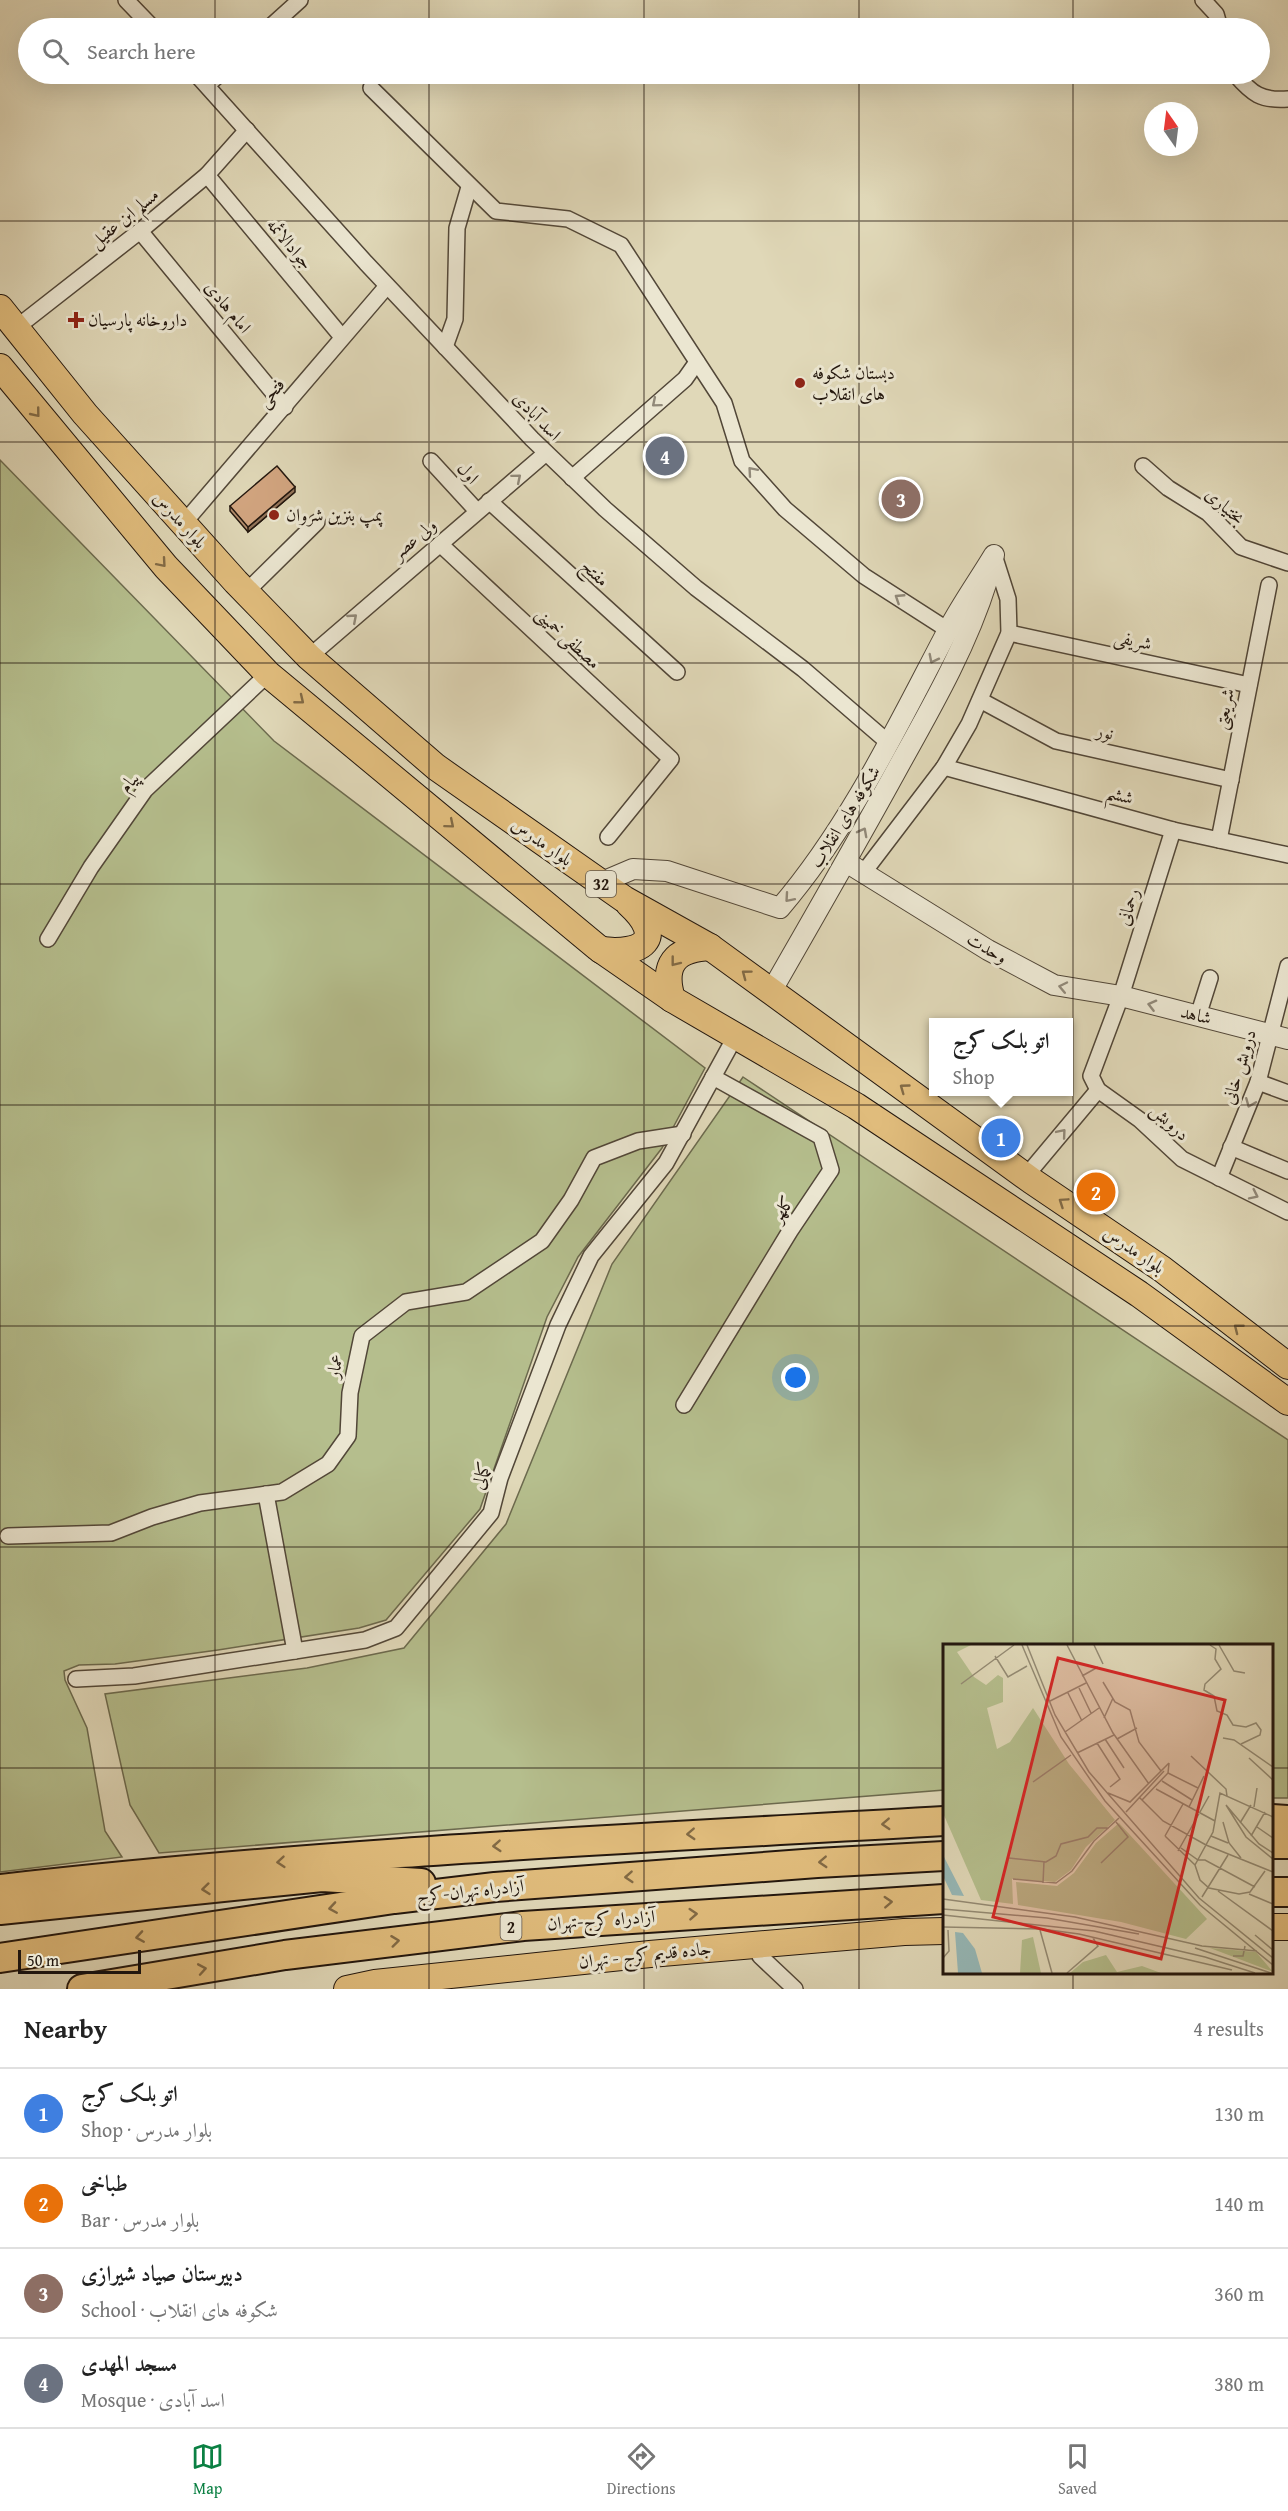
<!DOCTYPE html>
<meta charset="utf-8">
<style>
body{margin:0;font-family:"Gentium Book Plus",Amiri,serif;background:#f6f6f6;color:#222}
.compass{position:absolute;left:1144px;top:102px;width:54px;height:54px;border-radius:50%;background:#fff;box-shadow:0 6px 24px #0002;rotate:346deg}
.scale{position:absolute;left:18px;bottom:15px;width:123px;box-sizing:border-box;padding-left:6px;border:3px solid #23170e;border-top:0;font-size:16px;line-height:21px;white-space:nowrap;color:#23170e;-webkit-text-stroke:4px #ebe6d1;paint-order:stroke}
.you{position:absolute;left:796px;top:1378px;width:21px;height:21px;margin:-15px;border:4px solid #fff;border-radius:50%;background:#1a73e8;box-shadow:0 0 0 9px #1a73e833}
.badge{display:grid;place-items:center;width:39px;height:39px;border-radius:50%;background:#0b8043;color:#fff;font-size:20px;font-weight:700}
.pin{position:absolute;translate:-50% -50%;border:3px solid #fff;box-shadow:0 2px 6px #0006}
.popup{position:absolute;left:929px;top:1018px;width:144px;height:78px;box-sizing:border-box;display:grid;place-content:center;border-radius:0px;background:#fff;filter:drop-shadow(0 2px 4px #0005);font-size:20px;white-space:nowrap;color:#767676}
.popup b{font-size:22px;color:#222}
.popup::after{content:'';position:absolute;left:50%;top:100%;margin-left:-12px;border:12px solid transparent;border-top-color:#fff}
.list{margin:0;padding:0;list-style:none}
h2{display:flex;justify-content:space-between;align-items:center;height:78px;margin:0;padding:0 24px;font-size:26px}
h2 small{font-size:20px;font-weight:400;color:#767676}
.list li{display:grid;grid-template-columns:39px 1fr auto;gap:18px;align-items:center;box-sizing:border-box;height:90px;padding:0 24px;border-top:2px solid #e0e0e0}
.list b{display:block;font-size:22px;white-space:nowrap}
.list p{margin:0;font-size:20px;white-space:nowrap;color:#767676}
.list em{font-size:20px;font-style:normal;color:#767676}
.icon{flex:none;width:33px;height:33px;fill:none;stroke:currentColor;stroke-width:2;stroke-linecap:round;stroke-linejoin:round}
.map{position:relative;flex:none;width:1288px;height:1989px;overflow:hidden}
.search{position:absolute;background:#fff;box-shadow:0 6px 24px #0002;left:18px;right:18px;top:18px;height:66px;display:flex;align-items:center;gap:15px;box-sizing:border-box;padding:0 21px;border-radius:33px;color:#767676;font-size:22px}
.sheet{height:438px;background:#fff}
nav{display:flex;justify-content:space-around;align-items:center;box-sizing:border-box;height:84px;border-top:2px solid #e0e0e0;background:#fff;font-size:16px;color:#767676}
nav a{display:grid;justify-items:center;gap:3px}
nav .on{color:#0b8043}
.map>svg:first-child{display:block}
.green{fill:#b5be8d;stroke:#6c6a4e;stroke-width:1.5}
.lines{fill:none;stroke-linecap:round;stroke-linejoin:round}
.minor-casing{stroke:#524738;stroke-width:18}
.tertiary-casing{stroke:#524738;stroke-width:22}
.trunk-casing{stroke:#23170e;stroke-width:28}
.motorway-casing{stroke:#23170e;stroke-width:32}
.minor{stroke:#ebe6d1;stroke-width:15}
.tertiary{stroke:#ebe6d1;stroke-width:20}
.trunk{stroke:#e0bc7c;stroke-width:26}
.motorway{stroke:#e0bc7c;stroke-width:28}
.wall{fill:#b58e6e;stroke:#23170e;stroke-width:1.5}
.shaded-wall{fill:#93745a;stroke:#23170e;stroke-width:1.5}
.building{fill:#d2a580;stroke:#23170e;stroke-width:1.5}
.oneway{stroke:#918979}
.oneway2{stroke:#826a45}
.grid{fill:none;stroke:#23170e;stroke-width:1.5;stroke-opacity:0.55}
.poi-dot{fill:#8f2418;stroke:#ebe6d1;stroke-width:2}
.labels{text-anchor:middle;stroke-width:6;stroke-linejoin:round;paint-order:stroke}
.shield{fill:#ebe6d1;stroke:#5f5548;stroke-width:1.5}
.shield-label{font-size:16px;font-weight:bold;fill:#23170e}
.street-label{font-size:18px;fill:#23170e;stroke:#ebe6d1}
.poi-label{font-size:18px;fill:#23170e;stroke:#ebe6d1;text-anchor:start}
.inset-road{fill:none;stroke:#948b74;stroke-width:1.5}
.view{fill:#d62828;fill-opacity:0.15;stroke:#d62828;stroke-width:3}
.inset-edge{fill:none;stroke:#23170e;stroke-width:3}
</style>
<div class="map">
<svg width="1288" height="1989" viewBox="0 0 1288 1989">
<rect width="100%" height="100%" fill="#e0d8b8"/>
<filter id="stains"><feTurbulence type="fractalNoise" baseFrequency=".00333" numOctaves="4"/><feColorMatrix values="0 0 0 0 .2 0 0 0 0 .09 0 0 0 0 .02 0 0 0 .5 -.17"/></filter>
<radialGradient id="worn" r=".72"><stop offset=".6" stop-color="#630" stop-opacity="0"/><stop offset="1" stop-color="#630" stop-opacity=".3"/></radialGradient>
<g class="green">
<path d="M0,460L274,741L705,1068L662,1148L578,1257L547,1317L480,1509L386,1620L359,1628L218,1650L115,1664L79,1665L64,1671L65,1680L87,1728L105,1831L122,1857L0,1872Z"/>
<path d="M743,1077L1288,1440V1798H1272V1646H944V1790L159,1853L130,1805L105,1694L307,1668L404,1648L506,1524L612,1264Z"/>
</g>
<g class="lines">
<defs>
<g id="minor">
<path d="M126,0L153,28"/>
<path d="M1203,0L1216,14L1220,28"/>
<path d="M269,28L300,0"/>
<path d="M196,74L366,263L532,439L605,509L696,588L803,669L890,744"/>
<path d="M1235,74C1252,94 1261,101 1288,99"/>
<path d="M207,85L220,74"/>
<path d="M371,88L496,211L568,219L621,245L724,403L742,461L785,509L864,576L948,630"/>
<path d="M207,175L342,337"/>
<path d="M140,231L285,407"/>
<path d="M16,328L140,231L207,175L247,130"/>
<path d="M445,347L455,319L457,228L469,187"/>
<path d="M431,461L477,511"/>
<path d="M1143,466L1168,488L1208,513L1241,547L1288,563"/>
<path d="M572,478L685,379L697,362"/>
<path d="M489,501L677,672"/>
<path d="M183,524L387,286"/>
<path d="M440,544L671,759L608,837"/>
<path d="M246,592L317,522"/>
<path d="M1009,633L1249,685"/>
<path d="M309,657L546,453"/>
<path d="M980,700L1056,741L1231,780"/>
<path d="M944,767L1173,830L1288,855"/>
<path d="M1173,830L1121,996L1091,1076L1098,1090L1140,1120L1182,1159L1288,1212"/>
<path d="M1219,840L1269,585"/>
<path d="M864,872L944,767L969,724L1009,633L1008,599L994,555"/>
<path d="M48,939L91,867L145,790L268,674"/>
<path d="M1198,1016L1210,978"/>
<path d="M1258,1082L1288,1093"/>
<path d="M1231,1147L1288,1171"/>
<path d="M1026,1176L1098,1090"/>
<path d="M1219,1178L1258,1082L1288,966"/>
<path d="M684,1405L790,1231L831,1170L821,1137L713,1077"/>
<path d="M266,1494L295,1651"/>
<path d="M8,1536L111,1533L152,1517L200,1503L282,1492L328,1464L348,1436L350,1393L362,1336L406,1302L466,1292L542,1241L571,1200L594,1158L638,1141L683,1134"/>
<path d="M76,1679L134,1676L365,1640L396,1628L491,1513L500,1478L558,1325L591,1256L666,1163L735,1037"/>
<path d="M760,1956L795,1989"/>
</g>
<g id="tertiary">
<path d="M846,862L988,950L1054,985L1121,996L1288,1039"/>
<path d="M600,883L633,869L667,871L780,908C850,826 897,727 947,632C961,605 979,580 994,555"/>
<path d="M771,992C815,915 859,839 901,762C934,703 967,645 987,581"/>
</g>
<g id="trunk">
<path d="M0,308L85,414L236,582L309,657L436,767L624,899L710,947L1032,1181L1162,1269L1288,1366"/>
<path d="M0,367L166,567L268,674L597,947L672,999L856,1106L1139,1294L1288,1402"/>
<path d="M601,950C642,955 667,939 629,904"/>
<path d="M672,999C662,965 674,949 710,947"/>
<path d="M1272,1927H1288"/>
<path d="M347,1989L375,1983L650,1954L904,1932L944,1931"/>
</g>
<g id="motorway">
<path d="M1272,1819L1288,1820"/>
<path d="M1272,1844H1288"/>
<path d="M0,1889C314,1853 629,1839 944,1821"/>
<path d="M1272,1892H1288"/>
<path d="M0,1910L322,1877L421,1883"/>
<path d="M0,1958L394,1899L495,1887L817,1863L944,1856"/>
<path d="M82,1989L285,1955L523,1926L944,1899"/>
</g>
</defs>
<use href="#minor" class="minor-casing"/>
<use href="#tertiary" class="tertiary-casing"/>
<use href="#trunk" class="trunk-casing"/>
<use href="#motorway" class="motorway-casing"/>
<use href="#minor" class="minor"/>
<use href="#tertiary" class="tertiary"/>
<use href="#trunk" class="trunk"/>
<use href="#motorway" class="motorway"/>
</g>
<path class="wall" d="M295,492L248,532L230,511V506Z"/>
<path class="shaded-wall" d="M295,487V492L248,532V527Z"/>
<path class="building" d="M277,466L295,487L248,527L230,506Z"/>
<defs><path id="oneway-chevron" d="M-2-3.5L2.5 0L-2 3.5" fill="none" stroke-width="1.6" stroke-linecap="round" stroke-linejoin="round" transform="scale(1.5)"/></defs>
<g class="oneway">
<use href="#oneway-chevron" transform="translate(656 403) rotate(140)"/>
<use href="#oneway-chevron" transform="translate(752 471) rotate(-131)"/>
<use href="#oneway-chevron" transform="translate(517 478) rotate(-40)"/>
<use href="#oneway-chevron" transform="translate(899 598) rotate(-147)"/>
<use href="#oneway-chevron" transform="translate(353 618) rotate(-41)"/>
<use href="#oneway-chevron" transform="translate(933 659) rotate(117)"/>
<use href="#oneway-chevron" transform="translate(863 832) rotate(-62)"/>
<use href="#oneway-chevron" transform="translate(789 898) rotate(131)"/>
<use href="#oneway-chevron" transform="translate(1063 987) rotate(-168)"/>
<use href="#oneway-chevron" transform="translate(1152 1005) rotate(-166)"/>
<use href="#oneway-chevron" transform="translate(1250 1103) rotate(112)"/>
<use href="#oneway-chevron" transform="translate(1062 1133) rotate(-50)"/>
<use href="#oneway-chevron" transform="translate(1254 1195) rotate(26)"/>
</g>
<g class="oneway2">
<use href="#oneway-chevron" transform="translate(36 413) rotate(51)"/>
<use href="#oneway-chevron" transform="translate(162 563) rotate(49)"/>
<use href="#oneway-chevron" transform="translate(300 700) rotate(39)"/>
<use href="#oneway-chevron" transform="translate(450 824) rotate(40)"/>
<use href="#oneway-chevron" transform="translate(675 962) rotate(128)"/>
<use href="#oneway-chevron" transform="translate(746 974) rotate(-143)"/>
<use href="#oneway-chevron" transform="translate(904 1088) rotate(-144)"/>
<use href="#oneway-chevron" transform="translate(1063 1202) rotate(-146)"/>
<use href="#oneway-chevron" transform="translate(1238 1328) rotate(-142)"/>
<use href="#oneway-chevron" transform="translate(886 1824) rotate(177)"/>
<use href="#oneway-chevron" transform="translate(691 1834) rotate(177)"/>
<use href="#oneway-chevron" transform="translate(497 1846) rotate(176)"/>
<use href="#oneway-chevron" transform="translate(281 1862) rotate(175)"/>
<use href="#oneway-chevron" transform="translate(823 1862) rotate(177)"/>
<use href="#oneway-chevron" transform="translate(629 1877) rotate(176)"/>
<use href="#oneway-chevron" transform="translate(206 1889) rotate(174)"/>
<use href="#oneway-chevron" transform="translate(888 1902) rotate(-3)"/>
<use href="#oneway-chevron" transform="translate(333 1908) rotate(171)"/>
<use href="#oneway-chevron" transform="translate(693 1914) rotate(-4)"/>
<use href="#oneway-chevron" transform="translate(140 1937) rotate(171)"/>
<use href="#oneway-chevron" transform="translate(395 1941) rotate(-7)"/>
<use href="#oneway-chevron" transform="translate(202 1969) rotate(-10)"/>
</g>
<path class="grid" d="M215,0V28M429,0V28M644,0V28M859,0V28M1073,0V28M215,74V1989M429,74V1989M644,74V1989M859,74V1989M1073,74V1646M0,221H1288M0,442H1288M0,663H1288M0,884H1288M0,1105H1288M0,1326H1288M0,1547H1288M0,1768H944M1272,1768H1288M1073,1972V1989"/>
<g class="poi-dot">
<path d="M73 311h6v6h6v6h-6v6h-6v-6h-6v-6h6z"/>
<circle cx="800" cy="383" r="6"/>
<circle cx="274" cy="515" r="6"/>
</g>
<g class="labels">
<g class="shield">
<rect x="586" y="871" width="30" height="26" rx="4.5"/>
<rect x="500.5" y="1914" width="21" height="26" rx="4.5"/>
</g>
<g class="shield-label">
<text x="601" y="890">32</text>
<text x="511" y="1933">2</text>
</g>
<g class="street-label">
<text transform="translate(124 218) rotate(-39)" y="6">مسلم ابن عقیل</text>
<text transform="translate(290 244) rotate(50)" y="6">جوادالائمه</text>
<text transform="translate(228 307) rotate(51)" y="6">امام هادی</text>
<text transform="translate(271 393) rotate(-50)" y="6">فتحی</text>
<text transform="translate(537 416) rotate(46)" y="6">اسد آبادی</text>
<text transform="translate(468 473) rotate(48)" y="6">اول</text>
<text transform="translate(1225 506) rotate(41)" y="6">بختیاری</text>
<text transform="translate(180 520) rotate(48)" y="6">بلوار مدرس</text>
<text transform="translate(414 539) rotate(-40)" y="6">ولی عصر</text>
<text transform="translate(595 573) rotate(43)" y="6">مفتح</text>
<text transform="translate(568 638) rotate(43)" y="6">مصطفی خمینی</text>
<text transform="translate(1133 640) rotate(12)" y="6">شریفی</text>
<text transform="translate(1224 709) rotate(-79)" y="6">شریعتی</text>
<text transform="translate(1105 732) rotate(12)" y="6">نور</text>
<text transform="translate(129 782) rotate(-50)" y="6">پیام</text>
<text transform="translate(1120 795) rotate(16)" y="6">ششم</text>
<text transform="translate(845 817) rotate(-58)" y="6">شکوفه های انقلاب</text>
<text transform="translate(542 842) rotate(35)" y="6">بلوار مدرس</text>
<text transform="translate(1128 907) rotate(-73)" y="6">رحمانی</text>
<text transform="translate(987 948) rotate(30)" y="6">وحدت</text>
<text transform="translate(1196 1015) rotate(14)" y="6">شاهد</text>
<text transform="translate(1239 1067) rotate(-73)" y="6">درویش خانی</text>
<text transform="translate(1170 1122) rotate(43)" y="6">درویش</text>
<text transform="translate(782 1209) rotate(-57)" y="6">کلهر</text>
<text transform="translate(1134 1250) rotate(34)" y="6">بلوار مدرس</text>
<text transform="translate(335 1366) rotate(-78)" y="6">عمار</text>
<text transform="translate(481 1476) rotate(-73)" y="6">کمالی</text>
<text transform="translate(470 1891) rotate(-6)" y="6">آزادراه تهران-کرج</text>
<text transform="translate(601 1920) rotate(-4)" y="6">آزادراه کرج-تهران</text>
<text transform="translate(645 1955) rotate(-6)" y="6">جاده قدیم کرج - تهران</text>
</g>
<g class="poi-label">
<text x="88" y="326">داروخانه پارسیان</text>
<text x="812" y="379">دبستان شکوفه<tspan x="812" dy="21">های انقلاب</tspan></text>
<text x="286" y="521">پمپ بنزین شروان</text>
</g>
</g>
<g transform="translate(943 1644)">
<rect width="330" height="330" fill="#e0d8b8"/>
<path d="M0,1H28L14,8L31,33L43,41L55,31L60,34V58L44,64L54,105L67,98L90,64L126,120L172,176L143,203L128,226L112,238L69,235L70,260L38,256L0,169ZM176,179L264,275L243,295L178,278L75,261L73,238L114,242L131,229L153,199ZM90,293L98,329H77L79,296ZM267,304L313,308L330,328ZM163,311L174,328L199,322L218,329H127L140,318Z" fill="#b5be8d"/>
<path d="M0,211L21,252L9,251L0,232ZM12,288L20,289L32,305L39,329H15Z" fill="#96b8b7"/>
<path class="inset-road" d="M79,1L118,93L162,157L257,261L330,321M84,1L112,71L146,128L256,254L330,314M124,1L170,89L206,140M151,1L160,20M267,1L273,5L272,15L278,25L262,40L261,46L271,52L274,67L284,71L290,81L303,83L313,79L318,86L317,91L298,100M276,1L291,27L302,29M52,12L65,33L84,22M139,32L155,23M160,38L172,58L187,66L196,98L218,127M18,40L71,1M136,44L148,69M125,49L139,77M107,57L143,39M161,74L170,54M122,88L156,64M280,94L291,96L330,123M162,95L181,124M174,95L194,84M154,99L177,135L167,143M134,109L171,91M248,112L283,145L284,152M306,114L330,136M225,129L255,144M219,137L249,156M90,138L128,111M213,145L272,177M165,149L187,158L226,119M197,154L220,177L263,201L330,228M199,156L225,129L226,119M283,161L303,193L330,215M283,161L316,200L330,209M246,163L261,132M311,163L314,144M183,168L221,127M280,178L286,199L298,214M297,179L308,161M314,183L330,194M222,192L252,221M222,192L240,160M268,192L285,199M308,192L322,168M238,204L255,216H262L312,243M235,207L266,152M66,214L103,218L113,212L118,200L145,193L154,184H166M158,219L185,193L173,178M322,227L307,248L296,250L266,244L257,236L252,221L270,188L277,149L330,173M70,235L113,239L129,227L151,197L176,174M100,239L101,217M275,247L330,287M306,250L330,260M259,253L285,211M0,255L132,273L259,302L314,307M0,265L104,274L196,290M0,271L151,287L262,313L312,329M0,283L99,285L136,290L289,326M97,286L109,329M312,291L330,306M252,304L328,329M290,312H300L302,302M0,314L6,307L5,286M124,329L155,302L150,294"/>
<path class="view" d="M115,14L282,56L218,315L50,273Z"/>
<rect width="330" height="330" class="inset-edge"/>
</g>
<rect width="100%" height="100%" filter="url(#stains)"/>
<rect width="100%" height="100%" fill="url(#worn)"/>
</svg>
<svg class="compass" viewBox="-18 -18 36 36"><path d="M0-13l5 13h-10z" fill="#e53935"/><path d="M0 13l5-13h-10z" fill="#767676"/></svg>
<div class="scale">50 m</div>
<div class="you"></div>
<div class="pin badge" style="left:1001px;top:1138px;background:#3f7fe0">1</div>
<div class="popup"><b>اتو بلک کرج</b>Shop</div>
<div class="pin badge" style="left:1096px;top:1192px;background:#e8710a">2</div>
<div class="pin badge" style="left:901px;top:499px;background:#8d6e63">3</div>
<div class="pin badge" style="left:665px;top:456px;background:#6b7280">4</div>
<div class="search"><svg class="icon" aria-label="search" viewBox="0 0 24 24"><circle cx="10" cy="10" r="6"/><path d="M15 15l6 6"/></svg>Search here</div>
</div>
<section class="sheet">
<h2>Nearby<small>4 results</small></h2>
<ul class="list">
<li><span class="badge" style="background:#3f7fe0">1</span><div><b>اتو بلک کرج</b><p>Shop · بلوار مدرس</p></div><em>130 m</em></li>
<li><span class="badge" style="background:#e8710a">2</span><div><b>طباخی</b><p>Bar · بلوار مدرس</p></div><em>140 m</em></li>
<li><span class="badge" style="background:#8d6e63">3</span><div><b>دبیرستان صیاد شیرازی</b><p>School · شکوفه های انقلاب</p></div><em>360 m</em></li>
<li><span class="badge" style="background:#6b7280">4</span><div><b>مسجد المهدی</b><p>Mosque · اسد آبادی</p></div><em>380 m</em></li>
</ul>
</section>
<nav>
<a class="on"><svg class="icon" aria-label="map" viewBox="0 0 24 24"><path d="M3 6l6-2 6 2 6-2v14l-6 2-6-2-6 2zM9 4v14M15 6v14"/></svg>Map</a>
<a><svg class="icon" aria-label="directions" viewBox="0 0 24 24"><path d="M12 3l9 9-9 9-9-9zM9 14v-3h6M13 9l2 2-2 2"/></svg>Directions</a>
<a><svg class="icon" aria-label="saved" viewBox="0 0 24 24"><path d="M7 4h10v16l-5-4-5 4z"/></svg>Saved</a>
</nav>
